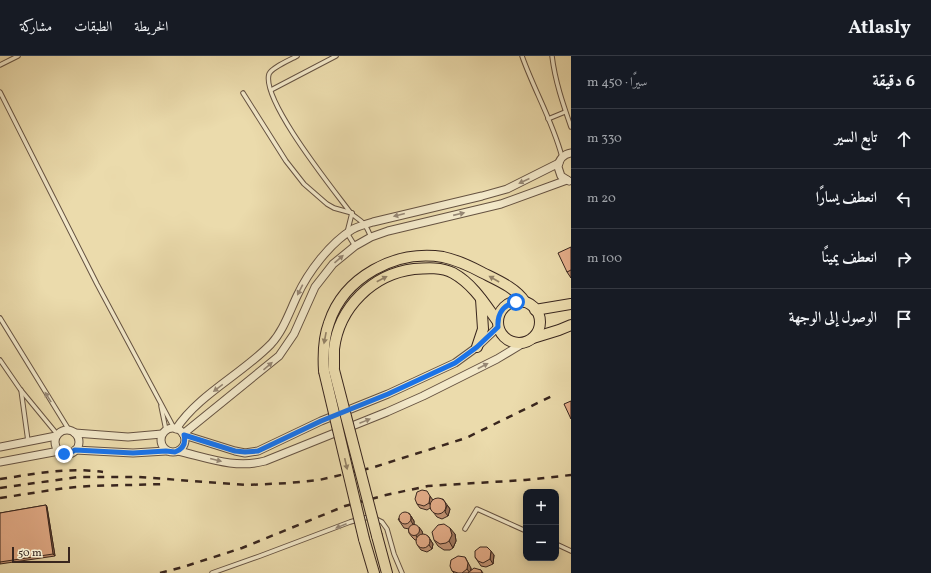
<!DOCTYPE html>
<html lang="ar">
<meta charset="utf-8">
<style>
body{margin:0;font-family:Vollkorn,Amiri,serif;background:#242831;color:#f1f3f6;direction:rtl}
.controls{position:absolute;right:12px;bottom:12px;display:grid;overflow:hidden;border-radius:8px;box-shadow:0 2px 10px #0003}
.controls button{width:36px;height:36px;display:grid;place-items:center;padding:0;border:0;border-bottom:1px solid #363941;background:#171b24;color:#f1f3f6;font:20px sans-serif}
.scale{position:absolute;left:12px;bottom:10px;width:58px;box-sizing:border-box;padding-left:4px;border:2px solid #39261e;border-top:0;font-size:11px;line-height:14px;white-space:nowrap;color:#39261e;-webkit-text-stroke:3px #f2e8c9;paint-order:stroke}
.stop{position:absolute;width:12px;height:12px;margin:-9px;border:3px solid #1a73e8;border-radius:50%;background:#fff}
.stop.end{background:#1a73e8;border-color:#fff;box-shadow:0 1px 4px #0008}
.list{margin:0;padding:0;list-style:none}
h2{display:flex;justify-content:space-between;align-items:center;height:52px;margin:0;padding:0 16px;font-size:17px}
h2 small{font-size:13px;font-weight:400;color:#9ea1a6}
.list li{display:grid;grid-template-columns:26px 1fr auto;gap:12px;align-items:center;box-sizing:border-box;height:60px;padding:0 16px;border-top:1px solid #363941}
.list b{display:block;font-size:15px;white-space:nowrap}
.list em{font-size:13px;font-style:normal;color:#9ea1a6}
.icon{flex:none;width:22px;height:22px;fill:none;stroke:currentColor;stroke-width:2;stroke-linecap:round;stroke-linejoin:round}
.map{position:relative;flex:none;width:571px;height:517px;overflow:hidden;direction:ltr}
header{display:flex;align-items:center;gap:24px;box-sizing:border-box;height:56px;padding:0 20px;background:#171b24;border-bottom:1px solid #363941}
header strong{font-size:19px}
nav{display:flex;gap:22px;margin-inline-start:auto;font-size:14px}
main{display:flex}
aside{flex:1;background:#171b24}
.map>svg:first-child{display:block}
.lines{fill:none;stroke-linecap:round;stroke-linejoin:round}
.service-casing{stroke:#665342;stroke-width:5.5}
.minor-casing{stroke:#665342;stroke-width:9}
.primary-casing{stroke:#39261e;stroke-width:12}
.service{stroke:#f2e8c9;stroke-width:3.5}
.minor{stroke:#f2e8c9;stroke-width:7}
.primary{stroke:#ebdbac;stroke-width:10}
.rail{stroke:#39261e;stroke-width:2.5;stroke-dasharray:7 7;stroke-linecap:butt}
.primary-bridge-casing{stroke:#39261e;stroke-width:12;stroke-linecap:butt}
.primary-bridge{stroke:#ebdbac;stroke-width:10}
.wall{fill:#c39475;stroke:#39261e}
.shaded-wall{fill:#9f785f;stroke:#39261e}
.building{fill:#e3ac88;stroke:#39261e}
.oneway{fill:#968774}
.oneway2{fill:#928065}
.route{stroke:#1a73e8;stroke-width:5}
</style>
<header>
<strong>Atlasly</strong>
<nav><a>الخريطة</a><a>الطبقات</a><a>مشاركة</a></nav>
</header>
<main>
<aside>
<h2>6 دقيقة<small>سيرًا · 450 m</small></h2>
<ul class="list">
<li><svg class="icon" aria-label="ahead" viewBox="0 0 24 24"><path d="M12 20V5M6 11l6-6 6 6"/></svg><div><b>تابع السير</b></div><em>330 m</em></li>
<li><svg class="icon" aria-label="left" viewBox="0 0 24 24"><path d="M17 20v-9H6M10 6l-5 5 5 5"/></svg><div><b>انعطف يسارًا</b></div><em>20 m</em></li>
<li><svg class="icon" aria-label="right" viewBox="0 0 24 24"><path d="M7 20v-9h11M14 6l5 5-5 5"/></svg><div><b>انعطف يمينًا</b></div><em>100 m</em></li>
<li><svg class="icon" aria-label="arrive" viewBox="0 0 24 24"><path d="M6 21V4h12l-3 4 3 4H6"/></svg><div><b>الوصول إلى الوجهة</b></div></li>
</ul>
</aside>
<div class="map">
<svg width="571" height="517" viewBox="0 0 571 517">
<rect width="100%" height="100%" fill="#ebdbac"/>
<filter id="stains"><feTurbulence type="fractalNoise" baseFrequency=".005" numOctaves="4"/><feColorMatrix values="0 0 0 0 .2 0 0 0 0 .09 0 0 0 0 .02 0 0 0 .5 -.17"/></filter>
<radialGradient id="worn" r=".72"><stop offset=".6" stop-color="#630" stop-opacity="0"/><stop offset="1" stop-color="#630" stop-opacity=".3"/></radialGradient>
<g class="lines">
<defs>
<g id="service">
<path d="M297,0C290,4 272,11 269,18C261,44 333,133 350,156C354,161 360,163 364,168C367,171 369,177 371,181"/>
<path d="M522,0C534,34 553,66 562,101"/>
<path d="M552,0C555,25 563,48 571,71"/>
<path d="M0,9L18,0"/>
<path d="M271,34L336,0"/>
<path d="M0,36L97,228L174,372"/>
<path d="M243,37L286,105L304,128L327,148L334,152L352,157"/>
<path d="M548,63L565,56"/>
<path d="M352,157L347,177L355,190"/>
<path d="M0,262L69,374"/>
<path d="M0,304L20,333L57,378"/>
<path d="M21,334L28,385"/>
<path d="M161,350L166,374"/>
<path d="M465,473L477,453L526,475"/>
<path d="M556,488L571,495"/>
<path d="M212,517L260,500L350,466L364,462L372,461L382,466L387,473L394,498L402,517"/>
</g>
<g id="minor">
<path d="M569,125L561,120L558,111C559,103 564,98 571,97"/>
<circle cx="173" cy="384" r="12"/>
<path d="M176,373C198,339 242,318 271,288C283,275 289,257 297,240C308,216 330,187 353,173C359,170 366,168 373,166L482,140L507,133L559,107"/>
<circle cx="67" cy="386" r="12"/>
<path d="M75,377L128,381L162,378"/>
<path d="M183,378L279,300L294,278L315,231L333,208L355,190L371,181L388,175L501,148L567,124"/>
<path d="M184,379L235,395L245,397L258,395L321,365L388,338L455,307L477,291L498,271"/>
<path d="M0,391L56,380"/>
<path d="M75,394L133,397L166,395"/>
<path d="M178,395C208,402 235,413 265,405L387,356L423,340L497,303L527,285"/>
<path d="M0,406L59,395"/>
</g>
<g id="primary">
<circle cx="519" cy="266" r="21"/>
<path d="M535,254L571,248"/>
<path d="M533,282L559,274L571,269"/>
<path d="M477,291L483,273L481,243"/>
<path d="M334,314C334,307 334,299 334,293C339,251 373,218 414,213C427,212 442,211 453,217C473,228 485,248 498,266"/>
<path d="M324,315C323,299 323,283 329,267C344,221 396,193 443,201C457,204 470,210 483,217C497,224 516,232 525,246"/>
<path d="M377,480L387,517"/>
<path d="M364,483L374,517"/>
</g>
</defs>
<use href="#service" class="service-casing"/>
<use href="#minor" class="minor-casing"/>
<use href="#primary" class="primary-casing"/>
<use href="#service" class="service"/>
<use href="#minor" class="minor"/>
<use href="#primary" class="primary"/>
<g class="rail">
<path d="M0,423C35,418 67,411 103,416"/>
<path d="M0,432L78,421H138L248,429L289,427L319,424L371,412L466,382L554,339"/>
<path d="M0,442L65,432L90,430L165,428"/>
<path d="M160,517L183,511L242,492L345,450L386,439L428,430L525,424L571,419"/>
</g>
<defs>
<g id="primary-bridge">
<path d="M334,314L377,480"/>
<path d="M324,315L364,483"/>
</g>
</defs>
<use href="#primary-bridge" class="primary-bridge-casing"/>
<use href="#primary-bridge" class="primary-bridge"/>
</g>
<g class="wall">
<path d="M571,191V222L567,216Z"/>
<path d="M443,443L450,453L448,460L442,463L437,461L430,452L427,454L420,452L417,448L433,444Z"/>
<path d="M46,449L47,451L55,500L0,508V457Z"/>
<path d="M409,457L414,465V469L422,475V478L428,480L433,488L432,493L427,496L421,494L418,490L417,484H415L412,481L409,477V473L404,472L398,463Z"/>
<path d="M455,478L456,485L453,492L450,494H444L438,490L434,484Z"/>
<path d="M494,499L493,508L486,511L481,510L475,501Z"/>
<path d="M471,512V514H481L483,517H454L452,515Z"/>
</g>
<g class="shaded-wall">
<path d="M430,440L433,444L432,451L429,447Z"/>
<path d="M46,449L47,451L55,500L53,498Z"/>
<path d="M447,449L450,453L448,460L445,456Z"/>
<path d="M411,460L414,465V470L411,465Z"/>
<path d="M419,471L422,475L423,479L419,484L416,480Z"/>
<path d="M450,472L455,478L456,485L453,492L449,485Z"/>
<path d="M428,480L433,488L432,493L429,489Z"/>
<path d="M491,495L494,499L493,508L490,503Z"/>
<path d="M465,501L471,512L470,517L467,513Z"/>
</g>
<g class="building">
<path d="M571,191V214L567,216L558,197Z"/>
<path d="M571,345V363L564,348Z"/>
<path d="M422,434L427,435L430,440L429,447L424,450L417,448L415,443L417,436Z"/>
<circle cx="438" cy="450" r="8"/>
<path d="M46,449L53,498L0,506V457Z"/>
<circle cx="405" cy="462" r="6"/>
<path d="M444,468L450,472L452,479L449,485L446,487L440,488L434,484L432,476L438,469Z"/>
<circle cx="414" cy="474" r="5.5"/>
<circle cx="423" cy="485" r="7"/>
<path d="M480,491H487L491,495L490,503L483,507L478,505L475,501V495Z"/>
<path d="M458,500L465,501L468,507L467,513L462,517H458L452,515L450,510L451,504Z"/>
<path d="M474,512L481,514L482,517H468Z"/>
</g>
<defs><path id="oneway-solid" d="M-6-.8H1V-3.2L6.5 0L1 3.2V.8H-6Z"/></defs>
<g class="oneway">
<use href="#oneway-solid" transform="translate(524 125) rotate(155)"/>
<use href="#oneway-solid" transform="translate(459 158) rotate(-13)"/>
<use href="#oneway-solid" transform="translate(399 159) rotate(166)"/>
<use href="#oneway-solid" transform="translate(339 203) rotate(-41)"/>
<use href="#oneway-solid" transform="translate(300 234) rotate(117)"/>
<use href="#oneway-solid" transform="translate(268 310) rotate(-41)"/>
<use href="#oneway-solid" transform="translate(483 310) rotate(-28)"/>
<use href="#oneway-solid" transform="translate(218 332) rotate(143)"/>
<use href="#oneway-solid" transform="translate(48 341) rotate(-122)"/>
<use href="#oneway-solid" transform="translate(365 365) rotate(-22)"/>
<use href="#oneway-solid" transform="translate(216 404) rotate(14)"/>
<use href="#oneway-solid" transform="translate(341 470) rotate(158)"/>
</g>
<g class="oneway2">
<use href="#oneway-solid" transform="translate(382 223) rotate(-28)"/>
<use href="#oneway-solid" transform="translate(494 223) rotate(-150)"/>
<use href="#oneway-solid" transform="translate(325 282) rotate(101)"/>
<use href="#oneway-solid" transform="translate(346 408) rotate(77)"/>
</g>
<g class="lines">
<path class="route" d="M64,398H68L75,394L133,397L166,395L175,396C183,393 186,387 184,379L235,395L245,396L258,395L321,365L388,338L455,307L477,291L498,271C497,258 503,249 516,246"/>
</g>
<rect width="100%" height="100%" filter="url(#stains)"/>
<rect width="100%" height="100%" fill="url(#worn)"/>
</svg>
<div class="controls">
<button>+</button>
<button>−</button>
</div>
<div class="scale">50 m</div>
<div class="stop" style="left:516px;top:246px"></div>
<div class="stop end" style="left:64px;top:398px"></div>
</div>
</main>
